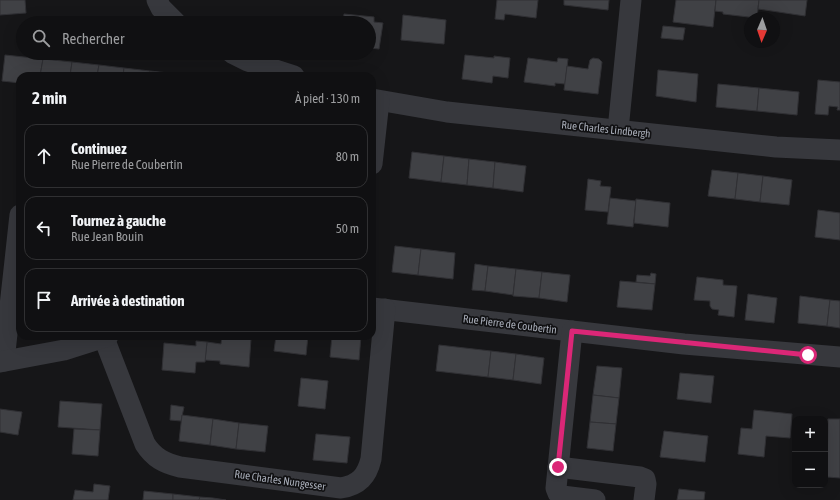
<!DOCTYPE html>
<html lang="fr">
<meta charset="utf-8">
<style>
body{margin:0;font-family:"Asap Condensed",sans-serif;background:#19191b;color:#f1f3f6}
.controls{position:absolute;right:12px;bottom:12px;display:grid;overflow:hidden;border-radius:8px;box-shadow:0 4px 16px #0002}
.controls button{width:36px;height:36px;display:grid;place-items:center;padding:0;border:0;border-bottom:1px solid #303032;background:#101012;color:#f1f3f6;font:20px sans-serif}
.compass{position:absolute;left:744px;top:12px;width:36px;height:36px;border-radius:50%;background:#101012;box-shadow:0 4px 16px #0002;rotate:182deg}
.stop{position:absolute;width:12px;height:12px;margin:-9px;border:3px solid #db2777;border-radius:50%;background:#fff}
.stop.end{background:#db2777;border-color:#fff;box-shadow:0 1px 4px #0008}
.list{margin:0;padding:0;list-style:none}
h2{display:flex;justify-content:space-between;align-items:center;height:52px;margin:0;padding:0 16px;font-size:17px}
h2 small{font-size:13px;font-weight:400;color:#9c9d9f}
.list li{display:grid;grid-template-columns:26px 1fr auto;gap:12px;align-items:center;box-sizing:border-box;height:64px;margin:0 8px 8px;padding:0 8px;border:1px solid #303032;border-radius:12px}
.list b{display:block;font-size:15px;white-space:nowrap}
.list p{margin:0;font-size:13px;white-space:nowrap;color:#9c9d9f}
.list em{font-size:13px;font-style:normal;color:#9c9d9f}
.icon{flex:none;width:22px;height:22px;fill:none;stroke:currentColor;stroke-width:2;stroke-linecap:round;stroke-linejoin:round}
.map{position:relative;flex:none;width:840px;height:500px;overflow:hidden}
.search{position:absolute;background:#101012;box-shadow:0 4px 16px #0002;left:16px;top:16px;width:360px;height:44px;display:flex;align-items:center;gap:10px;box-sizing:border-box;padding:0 14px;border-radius:22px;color:#9c9d9f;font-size:15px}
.panel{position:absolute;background:#101012;box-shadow:0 4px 16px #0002;left:16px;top:72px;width:360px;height:268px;border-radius:12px}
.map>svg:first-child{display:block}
.building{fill:#404145;stroke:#303034}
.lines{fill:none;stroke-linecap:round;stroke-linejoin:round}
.minor{stroke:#37383d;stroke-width:21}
.route{stroke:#db2777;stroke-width:5}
.labels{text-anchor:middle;stroke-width:3.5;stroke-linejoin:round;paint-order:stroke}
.street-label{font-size:11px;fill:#a8adb8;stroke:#111113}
</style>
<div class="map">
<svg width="840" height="500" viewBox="0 0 840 500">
<rect width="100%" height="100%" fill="#161618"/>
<g class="building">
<path d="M0,0H25L26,13L0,15Z"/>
<path d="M497,0H538L536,18L505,14L504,20L495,19Z"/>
<path d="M564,0H609L608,10L564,5Z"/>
<path d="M676,0H716L713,27L673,22Z"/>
<path d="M716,0H759L757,18L723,14V12L715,11Z"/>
<path d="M759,0H807L805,16L758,9Z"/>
<path d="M344,14L374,17V22L383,23L379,49L370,48L369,23H343Z"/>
<path d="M403,15L446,20L444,44L401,40Z"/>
<path d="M663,26L685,28L683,40L661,38Z"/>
<path d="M5,55L43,59L40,76H20V83L2,81Z"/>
<path d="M465,55L494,58V56L510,58L508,78L493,76L492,83L462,79Z"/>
<path d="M528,58L557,62L558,58L568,59L565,84L555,83V86L524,82Z"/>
<path d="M593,58L599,59L602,62L598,94L564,90L567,66L588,69L590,60Z"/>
<path d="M43,59L72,62L70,76H40Z"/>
<path d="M72,62L99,65L97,76H70Z"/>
<path d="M99,65L124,68L123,76H97Z"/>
<path d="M124,68L150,71L149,76H123Z"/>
<path d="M658,70L698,74L696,102L656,96Z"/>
<path d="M150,71L178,74V76H149Z"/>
<path d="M818,80L840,82V110H837L838,107L829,106L828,115L815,114Z"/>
<path d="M718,84L759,88L757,111L716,107Z"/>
<path d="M759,88L799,92L797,115L757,111Z"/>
<path d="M412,152L444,156L441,182L409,178Z"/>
<path d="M444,156L469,159L467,185L441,182Z"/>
<path d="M469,159L495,162L493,188L467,185Z"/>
<path d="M495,162L526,166L523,192L493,188Z"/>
<path d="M712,170L738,173L735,199L708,196Z"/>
<path d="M738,173L763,176L760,202L735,199Z"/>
<path d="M763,176L792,180L789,205L760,202Z"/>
<path d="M588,179L601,181L600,186L611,187L608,212L585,210Z"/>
<path d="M610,198L636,201L633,227L607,224Z"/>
<path d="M636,199L670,203L668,227L634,223Z"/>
<path d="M818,210L840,213V240L815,237Z"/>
<path d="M395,246L421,249L418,275L392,272Z"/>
<path d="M421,249L455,253L453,279L418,275Z"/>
<path d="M475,264L488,266L485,291L472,290Z"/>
<path d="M488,266L516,269L513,295L485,291Z"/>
<path d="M516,269L542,272L539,298L513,296Z"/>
<path d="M542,272L570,275L567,302L539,298Z"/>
<path d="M651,273L656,274L655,284L636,282L637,275L650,276Z"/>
<path d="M697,277L723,280V285L737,286L734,317L718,315L719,310L712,309L710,306V301L694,300Z"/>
<path d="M620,281L655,284L652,310L617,307Z"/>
<path d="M748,294L777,298L774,323L745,320Z"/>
<path d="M800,296L830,300L827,326L798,323Z"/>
<path d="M830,300L840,301V328L827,326Z"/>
<path d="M222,336L251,339L249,367L220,364V361L205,360L207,342L221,344Z"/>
<path d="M276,336H308L306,355L274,351Z"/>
<path d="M332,336H361L359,360L330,357Z"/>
<path d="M196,341L207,342L205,362H196L195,373L162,370L164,343L196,346Z"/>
<path d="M439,345L491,351L488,377L436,371Z"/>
<path d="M491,351L516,354L513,380L488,377Z"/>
<path d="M516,354L544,358L541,384L513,380Z"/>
<path d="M597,366L622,368L619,398L593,395Z"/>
<path d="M680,373L714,376L711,403L677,399Z"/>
<path d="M301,378L328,381L325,409L298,406Z"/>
<path d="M593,395L619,398L616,424L590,422Z"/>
<path d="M60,401L102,404L100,430L58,427Z"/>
<path d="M171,405L184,407L181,421L170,420Z"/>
<path d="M0,409L22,412L18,435L0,432Z"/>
<path d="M754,410L792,414L790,438L766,436L764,457L738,454L741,428L752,429Z"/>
<path d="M182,415L213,419L210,445L179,441Z"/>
<path d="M213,419L239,423L236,449L210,445Z"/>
<path d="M828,419H840V478L827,477Z"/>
<path d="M590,422L616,424L613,451L587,448Z"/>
<path d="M239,423L268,426L265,452L236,449Z"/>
<path d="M74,429L100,430L98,456L72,454Z"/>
<path d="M664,431L708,436L705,462L660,457Z"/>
<path d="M316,434L350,437L347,463L313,460Z"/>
<path d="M94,484L110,486L108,500H73L75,490L93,492Z"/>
<path d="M679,489L705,492L704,500H677Z"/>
<path d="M144,491L173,494V500H143Z"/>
<path d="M173,494L200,497L199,500H173Z"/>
<path d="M200,497L213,498L226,500H199Z"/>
</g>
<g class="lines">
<g class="minor">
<path d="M157,0L161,8L176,23"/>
<path d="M232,53L248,61L294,76"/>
<path d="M372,99L447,112L776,147L840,150"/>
<path d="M618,130L631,0"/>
<path d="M372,164L379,101"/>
<path d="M372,308L684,344L840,357"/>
<path d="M572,331L556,488L558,493L562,496L595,500"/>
<path d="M104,338L145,444C154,458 164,463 180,467L341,488C359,485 367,476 371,459L385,309"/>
<path d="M4,361L20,215"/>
<path d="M0,362L64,350L108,336"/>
<path d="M558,467L640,477L645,479L646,484L644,500"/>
</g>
</g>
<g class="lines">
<path class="route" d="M558,467L572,331L808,355"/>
</g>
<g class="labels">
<g class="street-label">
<text transform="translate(606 129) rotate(6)" y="4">Rue Charles Lindbergh</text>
<text transform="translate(510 324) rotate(7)" y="4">Rue Pierre de Coubertin</text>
<text transform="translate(280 480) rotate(8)" y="4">Rue Charles Nungesser</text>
</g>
</g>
</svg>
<div class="controls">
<button>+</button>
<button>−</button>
</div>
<svg class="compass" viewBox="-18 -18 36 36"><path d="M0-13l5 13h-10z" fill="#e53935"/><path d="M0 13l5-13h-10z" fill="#9c9d9f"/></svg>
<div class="stop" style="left:808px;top:355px"></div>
<div class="stop end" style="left:558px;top:467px"></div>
<div class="search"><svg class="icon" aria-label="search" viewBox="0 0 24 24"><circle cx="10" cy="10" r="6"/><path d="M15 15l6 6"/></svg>Rechercher</div>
<section class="panel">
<h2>2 min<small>À pied · 130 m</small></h2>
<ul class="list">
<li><svg class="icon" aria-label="ahead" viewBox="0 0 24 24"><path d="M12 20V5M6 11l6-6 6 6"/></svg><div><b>Continuez</b><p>Rue Pierre de Coubertin</p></div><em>80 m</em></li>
<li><svg class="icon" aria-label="left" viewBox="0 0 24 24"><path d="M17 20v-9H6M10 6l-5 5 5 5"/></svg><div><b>Tournez à gauche</b><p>Rue Jean Bouin</p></div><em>50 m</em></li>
<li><svg class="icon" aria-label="arrive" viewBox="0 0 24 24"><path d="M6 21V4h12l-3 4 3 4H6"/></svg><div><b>Arrivée à destination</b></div></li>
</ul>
</section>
</div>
